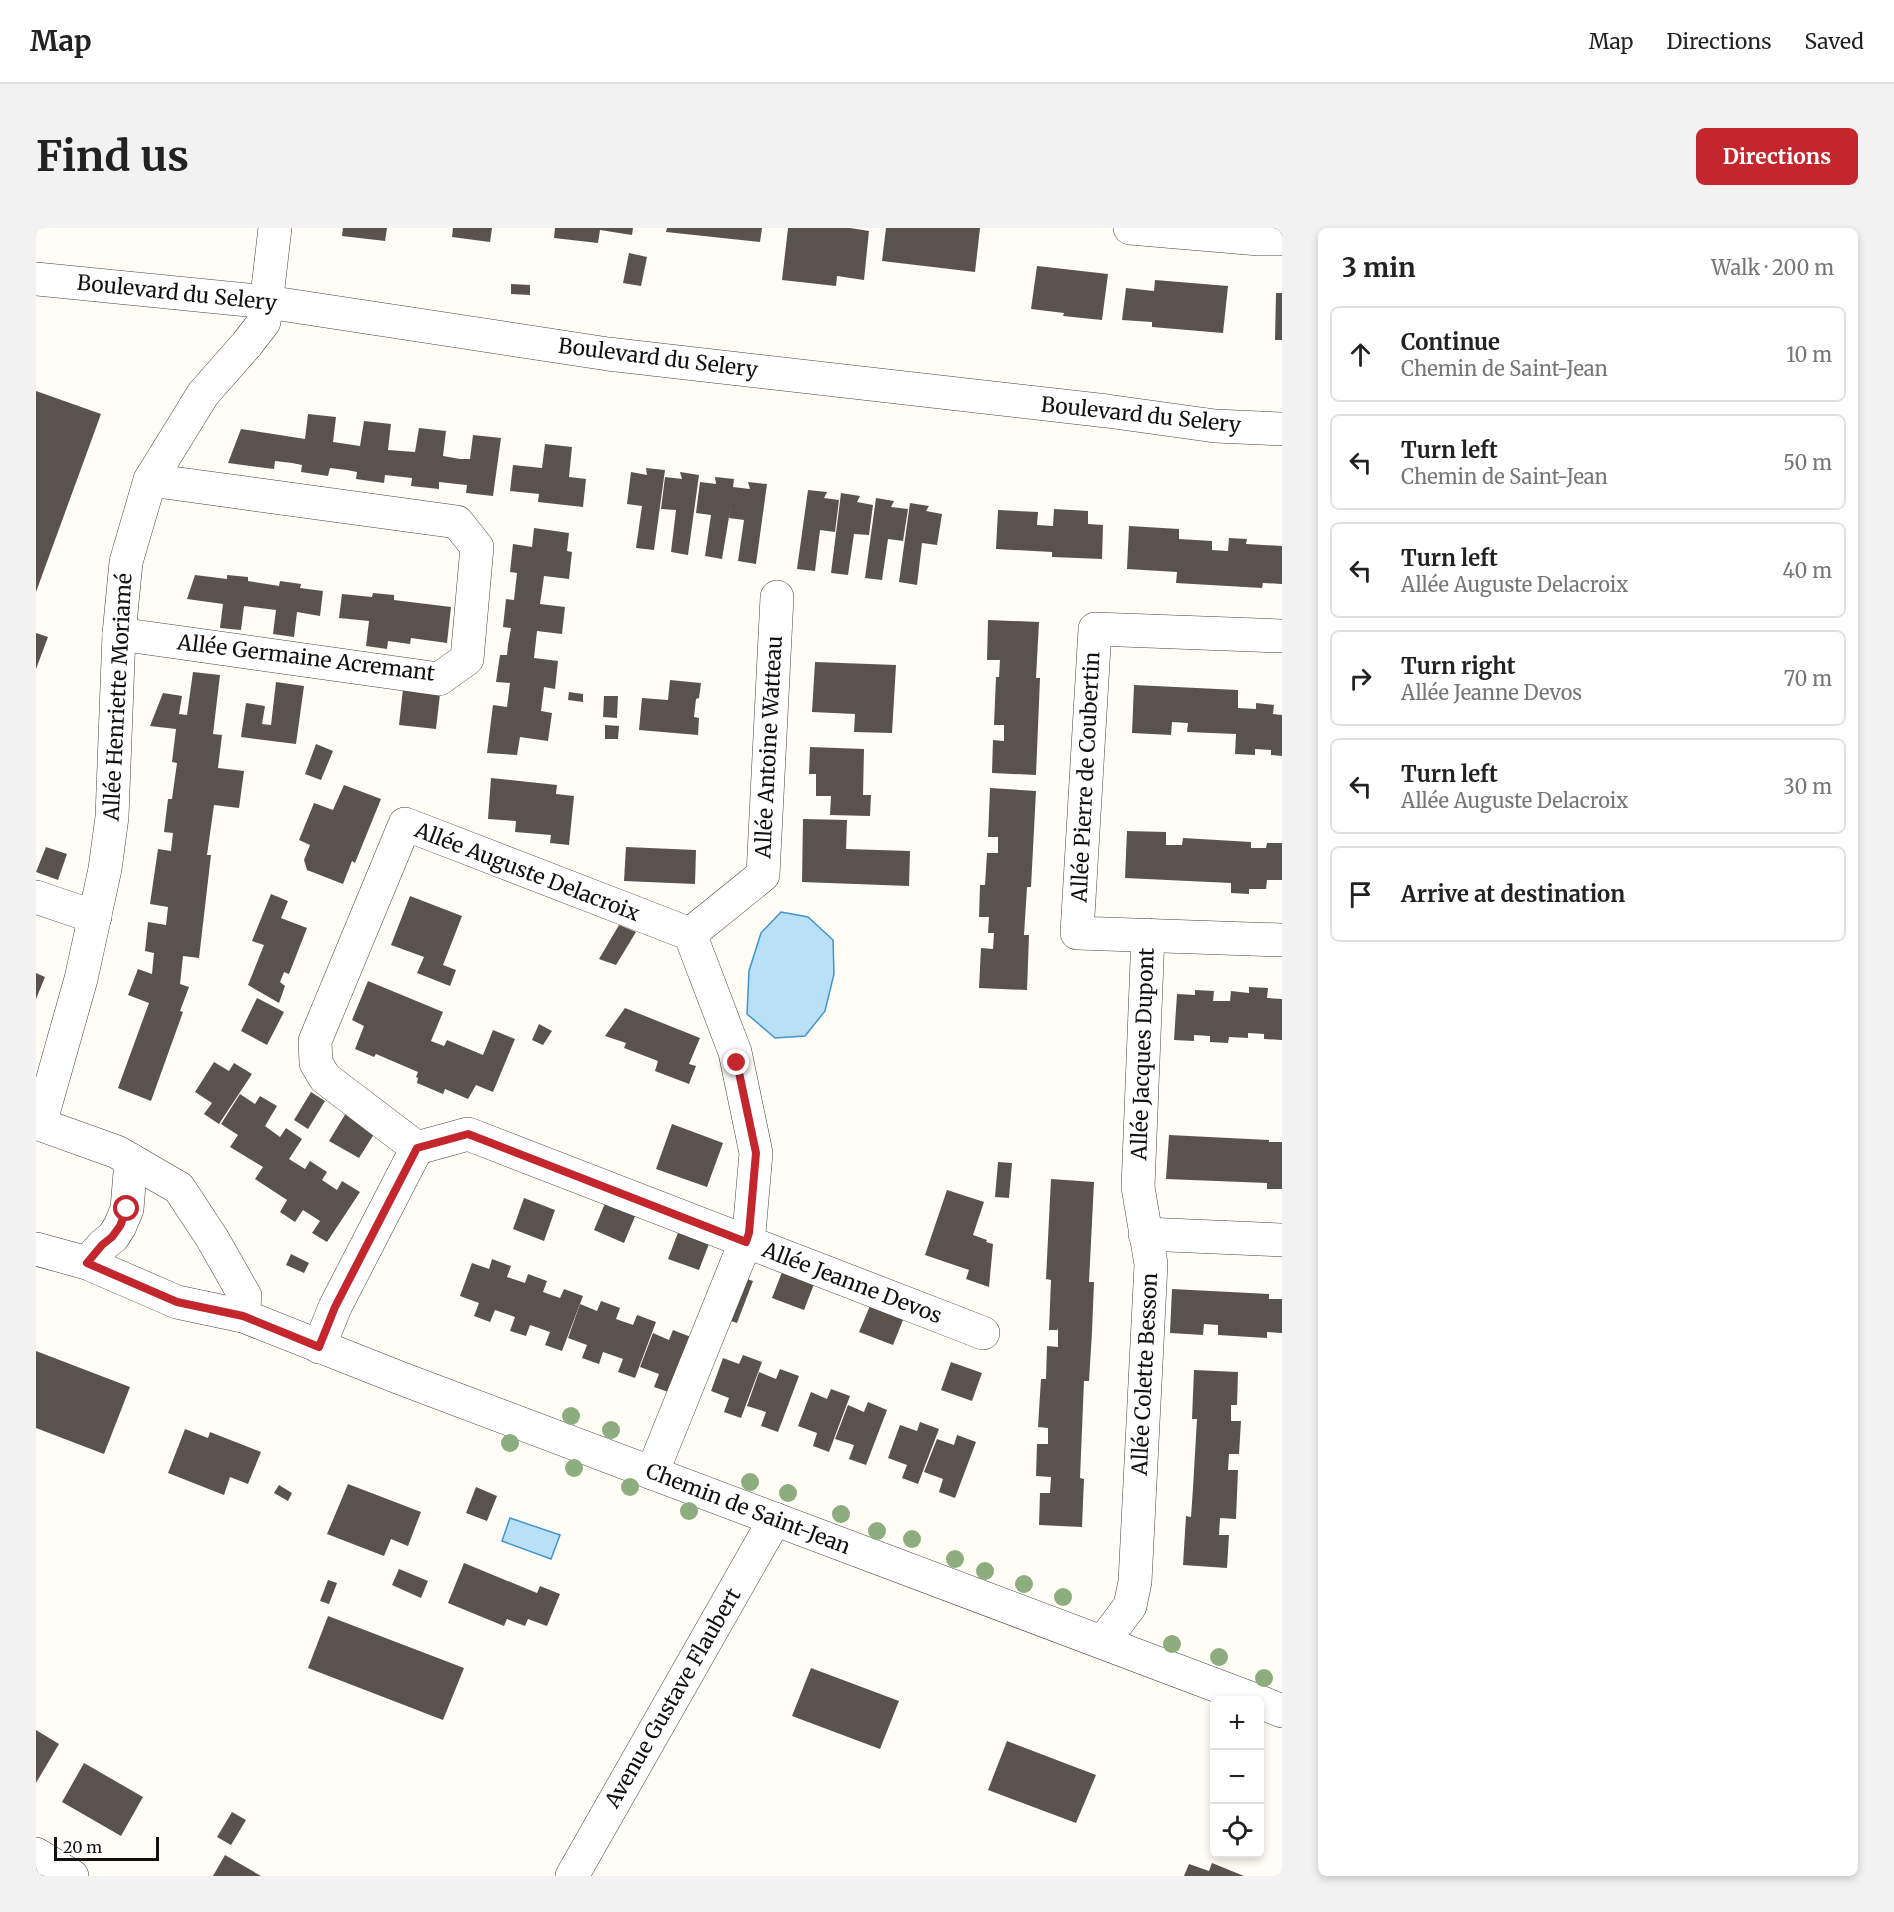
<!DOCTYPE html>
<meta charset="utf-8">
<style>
body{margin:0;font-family:Merriweather,serif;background:#f2f2f2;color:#222}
.controls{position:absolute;right:18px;bottom:18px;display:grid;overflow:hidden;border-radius:9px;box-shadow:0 3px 9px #0003}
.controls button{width:54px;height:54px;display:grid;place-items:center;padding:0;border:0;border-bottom:2px solid #e0e0e0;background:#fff;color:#222;font:30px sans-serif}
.scale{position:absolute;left:18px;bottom:15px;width:105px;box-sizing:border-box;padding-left:6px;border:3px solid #111;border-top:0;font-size:16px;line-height:21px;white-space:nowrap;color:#111;-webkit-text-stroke:4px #fff;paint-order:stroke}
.stop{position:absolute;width:18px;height:18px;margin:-14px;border:4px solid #c4262e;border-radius:50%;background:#fff}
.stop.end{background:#c4262e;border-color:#fff;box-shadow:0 2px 6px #0008}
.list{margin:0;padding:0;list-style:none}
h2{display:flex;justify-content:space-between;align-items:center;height:78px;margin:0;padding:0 24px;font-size:26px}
h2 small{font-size:20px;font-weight:400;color:#767676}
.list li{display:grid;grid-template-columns:39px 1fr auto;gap:18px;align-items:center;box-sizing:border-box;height:96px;margin:0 12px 12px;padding:0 12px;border:2px solid #e0e0e0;border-radius:9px}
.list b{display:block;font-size:22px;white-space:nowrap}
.list p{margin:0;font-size:20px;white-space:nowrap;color:#767676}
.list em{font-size:20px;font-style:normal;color:#767676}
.icon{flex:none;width:33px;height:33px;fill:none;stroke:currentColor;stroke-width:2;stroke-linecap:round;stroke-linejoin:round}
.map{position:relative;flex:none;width:1246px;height:1648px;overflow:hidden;border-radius:9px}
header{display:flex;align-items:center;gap:36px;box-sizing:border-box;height:84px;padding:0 30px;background:#fff;border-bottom:2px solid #e0e0e0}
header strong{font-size:28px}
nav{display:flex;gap:33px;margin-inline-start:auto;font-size:21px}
.intro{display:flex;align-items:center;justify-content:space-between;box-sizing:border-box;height:144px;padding:0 36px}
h1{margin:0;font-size:42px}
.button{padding:15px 27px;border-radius:9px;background:#c4262e;color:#fff;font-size:21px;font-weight:700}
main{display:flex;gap:36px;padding:0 36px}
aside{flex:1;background:#fff;border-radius:9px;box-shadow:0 3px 9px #0003}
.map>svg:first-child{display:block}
.water{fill:#b9e0f7;stroke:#3f96cf;stroke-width:1.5}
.building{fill:#5a524d}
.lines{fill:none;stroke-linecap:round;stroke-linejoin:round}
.minor-casing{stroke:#444;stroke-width:34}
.minor{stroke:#fff;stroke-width:33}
.tree{fill:#8dad7f}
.route{stroke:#c4262e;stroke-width:8}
.labels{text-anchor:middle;stroke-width:6;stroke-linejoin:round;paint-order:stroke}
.street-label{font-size:21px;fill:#111;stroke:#fff}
</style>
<header>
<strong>Map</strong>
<nav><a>Map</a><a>Directions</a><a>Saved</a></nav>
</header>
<div class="intro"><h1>Find us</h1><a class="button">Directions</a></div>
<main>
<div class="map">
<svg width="1246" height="1648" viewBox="0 0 1246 1648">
<rect width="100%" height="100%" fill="#fffdf5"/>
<g class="water">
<path d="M745,684L772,689L797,712L798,746L789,783L769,808L739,810L711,786L713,743L725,705Z"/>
<path d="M474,1290L524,1307L515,1331L466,1313Z"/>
</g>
<g class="building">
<path d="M307,0H351L349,13L306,8Z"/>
<path d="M417,0H456L454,14L416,9Z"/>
<path d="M519,0H597L596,7L564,2L562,15L518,10Z"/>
<path d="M631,0H726L724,14L630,4Z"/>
<path d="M752,0H814L833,3L828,52L801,48L800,58L746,52Z"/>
<path d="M850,0H944L939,44L846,33Z"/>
<path d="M593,25L611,29L605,58L587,55Z"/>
<path d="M1001,38L1072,46L1066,92L1027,88L1028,85L995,81Z"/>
<path d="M1119,52L1192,58L1187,105L1116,99V94L1086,92L1090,60L1118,63Z"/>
<path d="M475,56L494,57V67L475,66Z"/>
<path d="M1240,65H1246V112H1239Z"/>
<path d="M0,163L65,186L0,364Z"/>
<path d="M272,186L300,189L297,214L324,218L328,193L355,196L352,222L379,224L383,200L410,203L407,228L424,231H434L437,207L465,210L457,268L430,265L431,257L421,256L403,254V261L375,258L376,250L349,247L348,255L320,251L321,244L311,242L294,240L292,248L265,244L266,237L256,235L239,233L238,241L192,235L205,201L269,211Z"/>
<path d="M509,216L536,219L533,249L550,251L547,279L502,274L503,266L474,263L477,237L506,240Z"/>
<path d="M610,240L629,242L618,322L600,320L606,278L591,276L595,244L611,247Z"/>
<path d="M644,244L663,247L652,327L635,324L640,282L625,281L629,249L646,251Z"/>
<path d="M679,249L698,251L697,259L714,261L712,254L731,256L720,336L702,333L708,292L693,290L695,277L686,331L669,328L675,287L660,285L664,254L680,256Z"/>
<path d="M772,262L791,264L788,270L803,272L799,304L784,302L779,343L761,341Z"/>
<path d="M805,265L824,268L821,274L837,277L833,307L818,306L812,347L795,345Z"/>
<path d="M840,270L858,273L855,279L872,281L867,313L852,311L846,352L829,350Z"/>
<path d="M874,275L893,278L890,283L906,286L901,317L886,315L881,357L863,354Z"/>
<path d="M1018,281L1052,283V296L1067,297L1066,331L1016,329V324L960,321L962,282L1002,284L1001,297L1017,298Z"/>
<path d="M1093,298L1143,301V311L1176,313V322L1192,323L1193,310L1211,311L1210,316L1246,318V356L1227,355L1226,360L1140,355L1141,344L1091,341Z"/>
<path d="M498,300L533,305L531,323L536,324L533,351L508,348L504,376L529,379L526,406L501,403L498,430L522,433L519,461L508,459L505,483L516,485L512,513L484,509L481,527L451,525L457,477L471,479L474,455L460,454L464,427H471L472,417L475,400L467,399L470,371L478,372L481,345L474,344L477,316L496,319Z"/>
<path d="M159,347L191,351V347L212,349V353L243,358L244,353L265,356L264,360L287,363L284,388L261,384L258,409L237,406L240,382L208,378L205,402L184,400L187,376L151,371Z"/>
<path d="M337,365L358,367V372L415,379L411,415L375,410L374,416L352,413L351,421L330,418L333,393L303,390L306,366L336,369Z"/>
<path d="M952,392L1003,394L1000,450H1004L1000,547L956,545L957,512L968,513V497H958L960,449H963L964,432H951Z"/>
<path d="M0,405L12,409L0,441Z"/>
<path d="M779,434L860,437L856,505L818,504L819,486L776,484Z"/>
<path d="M157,444L184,447L177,506L186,507L182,540L208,543L203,580L178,577L171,627H175L163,730L147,728L144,756L153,759L144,783L147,784L115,873L82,860L113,775L92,767L102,741L116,746L118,725L109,723L112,694L130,697L132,679L114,676L122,621L135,623L137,605L128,604L132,571H136L141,535L136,534L140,501L114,498L127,465L146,468L143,486L151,487Z"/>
<path d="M634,452L665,455L663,470L660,471L658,489L663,490L662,507L603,502L606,470L632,472Z"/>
<path d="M240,454L268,458L260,516L205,509L210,475L229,478L226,496L235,497Z"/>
<path d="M1098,457L1202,462V480L1220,481V475L1238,477L1237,486L1246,487V528L1235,527V522L1219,521V527L1199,526L1200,506L1151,504L1152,495L1136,494L1135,507L1096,505Z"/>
<path d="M367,461L404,466L400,501L363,497Z"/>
<path d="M533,464L547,466V474L532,472Z"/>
<path d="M568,468H582L581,490L567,489Z"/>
<path d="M569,497L583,498L582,511H569Z"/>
<path d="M280,516L297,523L285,552L269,546Z"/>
<path d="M774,519L828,521L827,567H835L834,588L794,587L795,568H780V546H773Z"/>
<path d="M455,550L521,557L520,566L538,568L533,617L514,615L515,607L479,604L480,593L452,591Z"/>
<path d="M308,557L345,571L319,635L316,633L307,656L271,642L268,632L274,617L263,612L278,575L297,582Z"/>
<path d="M954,560L1000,563L995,659H991L988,707H993L991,762L943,760L945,720L957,721L958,705H952L953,689H943L944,657H949L951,625H962V609H952Z"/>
<path d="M767,591L811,592L810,621L874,623L873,658L766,654Z"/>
<path d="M1091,603L1130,604V617H1146L1147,610L1215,614V620H1230L1231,615H1246V652H1231L1230,661H1213V666L1195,665V655L1089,650Z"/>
<path d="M10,619L31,626L22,652L0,644Z"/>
<path d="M590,619L660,622L659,656L588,653Z"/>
<path d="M235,666L252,673L245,690L271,700L253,746L248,744L244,754L249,758L243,775L212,757L228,717L216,713Z"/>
<path d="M374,668L426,688L407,737L420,742L414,758L381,745L388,729L355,717Z"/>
<path d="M583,697L600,704L580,737L563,731Z"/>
<path d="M0,745L9,749L0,771Z"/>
<path d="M332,753L407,784L395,813L408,818L411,812L447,827L457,802L479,811L457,864L440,857L432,871L409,861L407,866L381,855L382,850L380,849L382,844L340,826L338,829L319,821L328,798L316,792Z"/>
<path d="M1213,759L1232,760L1231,770L1246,771V812L1228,811V806L1212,805V810L1193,809L1192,815L1174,814V808L1158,807V813L1138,812L1141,766L1159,767V762L1178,763L1177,773H1194L1195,763L1213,765Z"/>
<path d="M221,770L248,784L231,817L205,803Z"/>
<path d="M589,780L664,810L653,836L660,838L653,856L619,843L622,833L588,820L590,815L569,808Z"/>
<path d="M503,796L516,803L507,817L496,812Z"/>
<path d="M178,834L193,843L198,835L216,846L183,896L168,886L176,875L159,864Z"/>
<path d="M275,864L289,873L272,901L258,892Z"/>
<path d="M204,866L219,876L224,868L241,878L229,898L244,909L250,900L266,911L253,931L269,941L274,933L291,944L286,952L301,962L306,953L324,964L291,1014L276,1005L284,993L267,982L259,994L244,984L251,972L219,951L227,939L194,919L202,907L185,896Z"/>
<path d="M310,885L340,903L323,930L293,913Z"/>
<path d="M636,896L687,915L671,959L620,941Z"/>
<path d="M1133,907L1233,912V914H1246V961H1231V955L1130,951Z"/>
<path d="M962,934L976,935L973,970L959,969Z"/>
<path d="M1015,951L1058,954L1053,1054H1058L1056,1104L1053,1153H1048L1044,1250L1048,1251L1046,1299L1003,1297L1004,1265H1014L1015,1249L1000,1248L1001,1216H1012V1200L1002,1199L1005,1151H1010L1011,1118L1022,1119V1103L1021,1100V1102H1013L1015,1052L1010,1051Z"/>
<path d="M911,962L948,974L937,1007L951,1012L950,1014L957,1016L953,1059L930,1051L933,1042L889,1027Z"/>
<path d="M488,970L519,982L508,1013L477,1001Z"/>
<path d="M570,973L600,986L588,1015L558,1002Z"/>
<path d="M643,1002L674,1013L663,1042L632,1031Z"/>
<path d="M255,1026L273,1035L268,1045L250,1037Z"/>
<path d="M456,1031L475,1038L471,1049L489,1055L492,1046L511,1053L507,1064L524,1070L528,1061L547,1068L526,1123L509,1117L514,1104L494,1097L490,1108L474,1103L479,1089L459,1082L454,1094L438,1088L443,1075L424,1068L436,1035L453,1041Z"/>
<path d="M748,1039L780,1051L768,1082L736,1070Z"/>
<path d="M705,1049L717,1053L701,1095L689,1091Z"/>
<path d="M1136,1061L1233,1066V1071H1246V1105L1231,1104V1110L1182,1107V1097L1168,1096L1167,1107L1134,1105Z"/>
<path d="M565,1073L584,1080L580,1091L597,1097L601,1087L620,1094L599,1150L582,1144L587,1131L567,1124L563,1136L546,1130L551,1117L532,1110L544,1076L561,1083Z"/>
<path d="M836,1073L869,1087L857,1117L823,1104Z"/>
<path d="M637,1102L655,1109L635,1165L618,1159L623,1146L604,1139L617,1105L633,1112Z"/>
<path d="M0,1123L94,1159L68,1226L0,1200Z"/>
<path d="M707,1127L726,1134L705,1190L688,1184L693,1170L675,1163L687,1130L703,1136Z"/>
<path d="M915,1134L946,1145L936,1173L905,1162Z"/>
<path d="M744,1141L763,1148L742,1204L725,1198L730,1184L711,1178L723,1144L740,1151Z"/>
<path d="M1158,1142L1202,1144L1201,1177H1195V1193H1205L1203,1226H1193L1192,1242H1202L1200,1291L1184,1290L1183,1307H1193L1191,1340L1147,1337L1150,1288L1155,1289L1157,1260L1161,1191H1156Z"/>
<path d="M795,1161L814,1168L793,1224L777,1218L781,1205L762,1198L775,1164L791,1171Z"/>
<path d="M832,1174L851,1182L830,1237L813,1231L818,1217L799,1211L812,1177L828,1184Z"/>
<path d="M884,1194L903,1201L882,1256L866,1250L871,1237L852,1230L864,1197L881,1203Z"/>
<path d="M149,1201L172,1210L174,1204L225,1224L212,1256L194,1249L188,1267L132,1245Z"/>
<path d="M921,1207L940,1214L919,1270L903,1264L907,1251L888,1244L901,1211L918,1217Z"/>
<path d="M312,1256L385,1284L372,1318L355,1311L348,1328L291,1306Z"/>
<path d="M243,1257L256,1265L252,1273L238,1265Z"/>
<path d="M440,1259L461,1268L451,1293L430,1285Z"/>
<path d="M428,1335L501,1365L504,1358L524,1366L511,1398L492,1391L489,1398L471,1391L468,1398L412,1375Z"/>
<path d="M363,1341L392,1353L385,1370L356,1357Z"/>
<path d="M292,1352L301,1355L293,1376L284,1373Z"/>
<path d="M292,1388L428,1440L407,1492L272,1440Z"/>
<path d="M775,1440L863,1473L844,1521L756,1488Z"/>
<path d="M0,1502L23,1516L0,1555Z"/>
<path d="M971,1513L1060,1547L1040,1595L952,1562Z"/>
<path d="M48,1535L107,1569L85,1608L26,1574Z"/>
<path d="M196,1584L210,1592L195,1617L181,1609Z"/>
<path d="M189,1627L225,1648H177Z"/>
<path d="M1176,1635L1208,1648H1148L1153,1636L1173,1643Z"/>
</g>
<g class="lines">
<defs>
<g id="minor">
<path d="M1094,0L1223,11H1246"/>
<path d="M0,51L231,74L572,126L1071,183L1179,198L1246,201"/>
<path d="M83,406L403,451L431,431L441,319L421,294L114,252"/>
<path d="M1246,408L1059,401L1041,705L1246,712"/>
<path d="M0,669L59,689"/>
<path d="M654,706L727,647L741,369"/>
<path d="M0,895L81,924L143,960L176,1010L209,1068L207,1088"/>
<path d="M4,896L45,751L69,641L76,589L83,406L90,334L114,252L167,166L211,116L228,94L239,0"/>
<path d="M381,920L432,906L947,1105"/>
<path d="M1109,1006L1246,1012"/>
<path d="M0,1021L51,1035L141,1074L207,1088L364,1150L1219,1472"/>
<path d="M51,1035L67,1017L77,1009L84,998L91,981L95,932"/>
<path d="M283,1119L299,1079L381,920L289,850L280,835L279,813L369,596L654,706L699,824L720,925L713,1005L616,1245"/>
<path d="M1067,1414L1094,1378L1099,1354L1115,1036L1102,959L1112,707"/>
<path d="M1224,1474L1246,1483"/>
<path d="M0,1626L36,1648"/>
<path d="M536,1648L739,1291"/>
</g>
</defs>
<use href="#minor" class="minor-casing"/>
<use href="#minor" class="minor"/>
</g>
<g class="tree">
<circle cx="535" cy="1188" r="9"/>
<circle cx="575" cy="1202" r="9"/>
<circle cx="474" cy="1215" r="9"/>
<circle cx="538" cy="1240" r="9"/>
<circle cx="714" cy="1254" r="9"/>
<circle cx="594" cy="1259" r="9"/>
<circle cx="752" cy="1265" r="9"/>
<circle cx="653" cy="1283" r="9"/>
<circle cx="805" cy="1286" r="9"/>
<circle cx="841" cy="1303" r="9"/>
<circle cx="876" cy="1311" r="9"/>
<circle cx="919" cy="1331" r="9"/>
<circle cx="949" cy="1343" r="9"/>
<circle cx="988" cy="1356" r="9"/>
<circle cx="1027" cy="1369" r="9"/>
<circle cx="1136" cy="1416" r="9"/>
<circle cx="1183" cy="1429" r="9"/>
<circle cx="1228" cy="1450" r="9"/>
</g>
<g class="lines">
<path class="route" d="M91,981L84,998L76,1009L66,1017L51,1035L141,1074L207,1088L283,1119L299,1079L381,920L432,906L710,1014L713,1005L720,925L701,835"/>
</g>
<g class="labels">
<g class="street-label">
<text transform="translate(141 65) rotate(6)" y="7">Boulevard du Selery</text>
<text transform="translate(622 130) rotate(7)" y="7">Boulevard du Selery</text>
<text transform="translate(1105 187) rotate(6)" y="7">Boulevard du Selery</text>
<text transform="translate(270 430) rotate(7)" y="7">Allée Germaine Acremant</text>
<text transform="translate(82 469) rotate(-87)" y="7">Allée Henriette Moriamé</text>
<text transform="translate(733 519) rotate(-87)" y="7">Allée Antoine Watteau</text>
<text transform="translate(1050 549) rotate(-87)" y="7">Allée Pierre de Coubertin</text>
<text transform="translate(491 644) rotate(21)" y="7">Allée Auguste Delacroix</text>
<text transform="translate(1107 826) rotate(-88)" y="7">Allée Jacques Dupont</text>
<text transform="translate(816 1055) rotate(21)" y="7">Allée Jeanne Devos</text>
<text transform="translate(1109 1146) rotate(-87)" y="7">Allée Colette Besson</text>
<text transform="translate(712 1281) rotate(21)" y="7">Chemin de Saint-Jean</text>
<text transform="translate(637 1470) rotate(-60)" y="7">Avenue Gustave Flaubert</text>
</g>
</g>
</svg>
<div class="controls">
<button>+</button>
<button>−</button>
<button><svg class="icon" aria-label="locate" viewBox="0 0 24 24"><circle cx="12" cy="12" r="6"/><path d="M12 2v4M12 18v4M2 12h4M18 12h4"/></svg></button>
</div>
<div class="scale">20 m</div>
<div class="stop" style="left:91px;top:981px"></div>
<div class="stop end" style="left:701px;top:835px"></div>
</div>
<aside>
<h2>3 min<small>Walk · 200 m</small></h2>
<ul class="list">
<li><svg class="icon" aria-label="ahead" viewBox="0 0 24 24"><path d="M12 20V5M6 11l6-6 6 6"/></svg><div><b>Continue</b><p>Chemin de Saint-Jean</p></div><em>10 m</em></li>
<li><svg class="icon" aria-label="left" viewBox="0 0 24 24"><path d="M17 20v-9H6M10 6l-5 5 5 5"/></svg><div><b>Turn left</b><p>Chemin de Saint-Jean</p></div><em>50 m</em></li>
<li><svg class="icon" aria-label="left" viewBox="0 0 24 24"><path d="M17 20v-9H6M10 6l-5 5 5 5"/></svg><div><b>Turn left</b><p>Allée Auguste Delacroix</p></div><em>40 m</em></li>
<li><svg class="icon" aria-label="right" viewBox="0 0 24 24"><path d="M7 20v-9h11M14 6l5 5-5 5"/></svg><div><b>Turn right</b><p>Allée Jeanne Devos</p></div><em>70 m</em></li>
<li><svg class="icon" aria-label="left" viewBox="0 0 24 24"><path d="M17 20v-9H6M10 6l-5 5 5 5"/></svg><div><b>Turn left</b><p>Allée Auguste Delacroix</p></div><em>30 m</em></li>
<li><svg class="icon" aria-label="arrive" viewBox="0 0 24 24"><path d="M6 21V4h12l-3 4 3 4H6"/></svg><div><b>Arrive at destination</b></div></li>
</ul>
</aside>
</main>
